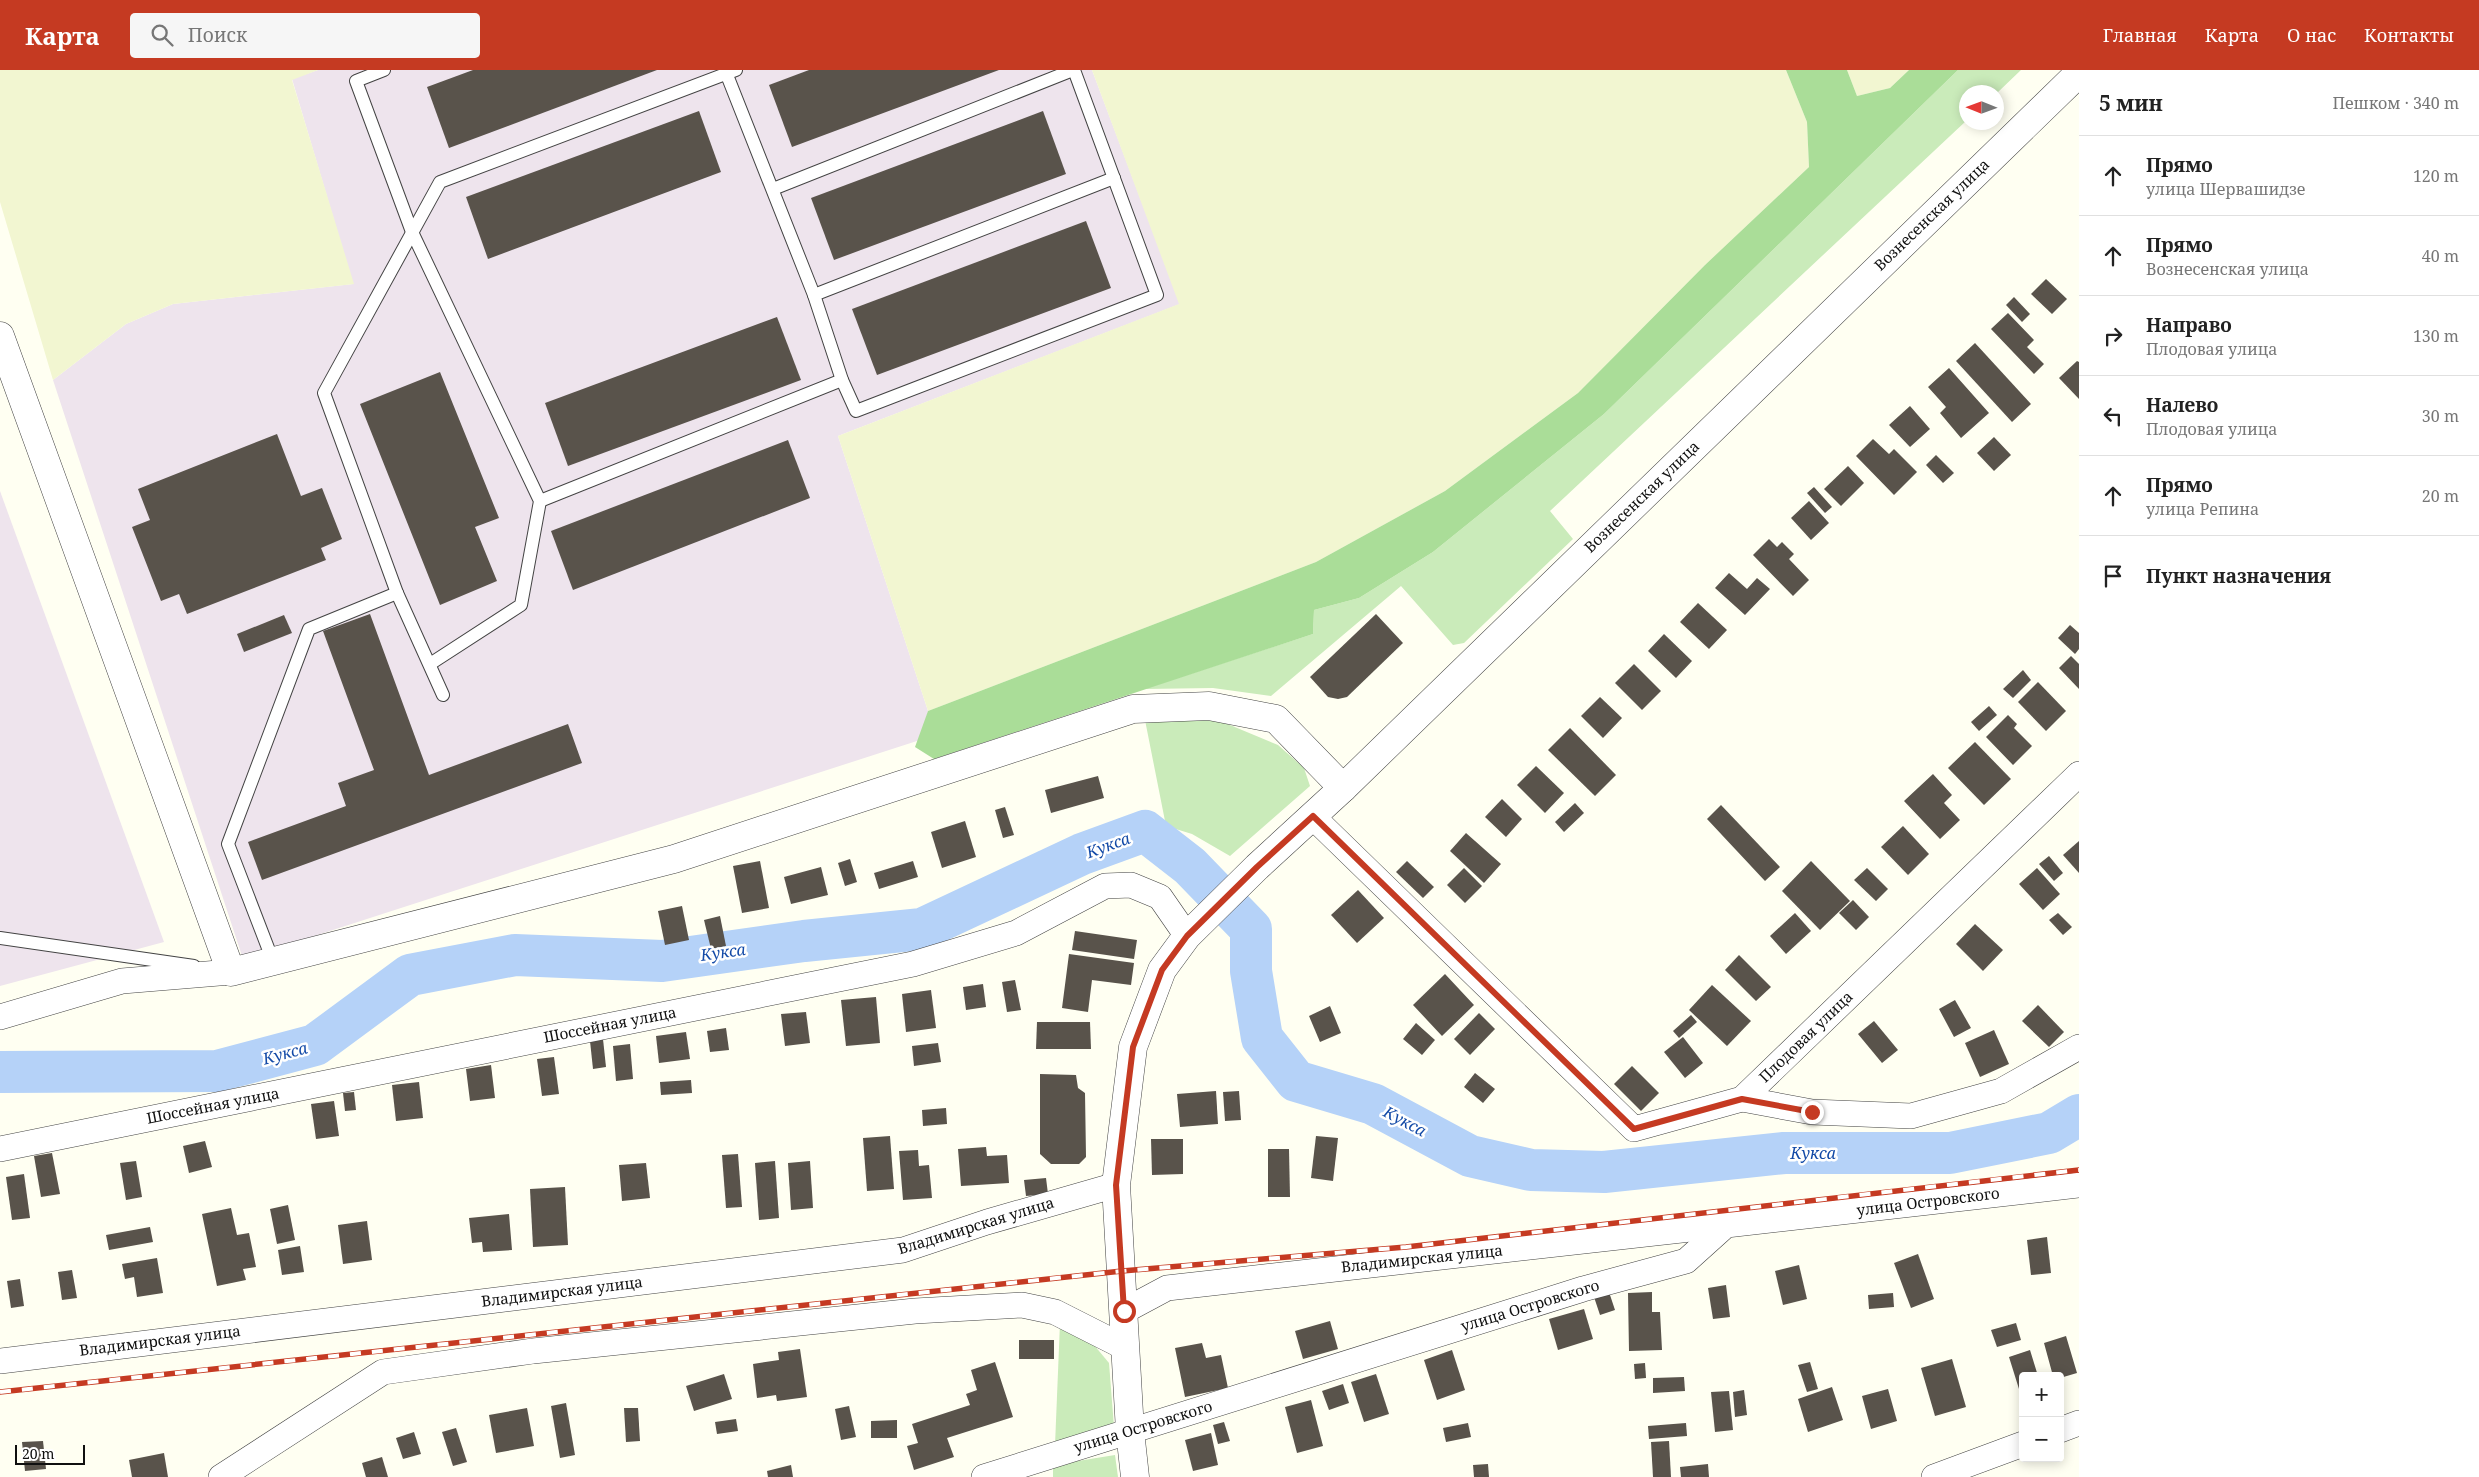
<!DOCTYPE html>
<html lang="ru">
<meta charset="utf-8">
<style>
body{margin:0;font-family:"Noto Serif",serif;background:#f6f6f6;color:#222}
.controls{position:absolute;right:15px;bottom:15px;display:grid;overflow:hidden;border-radius:5px;box-shadow:0 2px 12px #0003}
.controls button{width:45px;height:45px;display:grid;place-items:center;padding:0;border:0;border-bottom:1px solid #e0e0e0;background:#fff;color:#222;font:25px sans-serif}
.compass{position:absolute;left:1959px;top:15px;width:45px;height:45px;border-radius:50%;background:#fff;box-shadow:0 2px 12px #0003;rotate:271deg}
.scale{position:absolute;left:15px;bottom:12px;width:70px;box-sizing:border-box;padding-left:5px;border:2px solid #101010;border-top:0;font-size:14px;line-height:18px;white-space:nowrap;color:#101010;-webkit-text-stroke:4px #fff;paint-order:stroke}
.stop{position:absolute;width:15px;height:15px;margin:-11px;border:4px solid #c53a22;border-radius:50%;background:#fff}
.stop.end{background:#c53a22;border-color:#fff;box-shadow:0 1px 5px #0008}
.list{margin:0;padding:0;list-style:none}
h2{display:flex;justify-content:space-between;align-items:center;height:65px;margin:0;padding:0 20px;font-size:21px}
h2 small{font-size:16px;font-weight:400;color:#767676}
.list li{display:grid;grid-template-columns:32px 1fr auto;gap:15px;align-items:center;box-sizing:border-box;height:80px;padding:0 20px;border-top:1px solid #e0e0e0}
.list b{display:block;font-size:19px;white-space:nowrap}
.list p{margin:0;font-size:16px;white-space:nowrap;color:#767676}
.list em{font-size:16px;font-style:normal;color:#767676}
.icon{flex:none;width:28px;height:28px;fill:none;stroke:currentColor;stroke-width:2;stroke-linecap:round;stroke-linejoin:round}
.map{position:relative;flex:none;width:2079px;height:1407px;overflow:hidden}
header{display:flex;align-items:center;gap:30px;box-sizing:border-box;height:70px;padding:0 25px;background:#c53a22;color:#fff}
header strong{font-size:24px}
nav{display:flex;gap:28px;margin-inline-start:auto;font-size:18px}
.search{width:350px;height:45px;background:#f6f6f6;display:flex;align-items:center;gap:12px;box-sizing:border-box;padding:0 18px;border-radius:5px;color:#767676;font-size:19px}
main{display:flex}
aside{flex:1;background:#fff}
.map>svg:first-child{display:block}
.industrial{fill:#eee4ed}
.farmland{fill:#f2f6d1}
.green{fill:#caebba}
.forest{fill:#aadd98}
.lines{fill:none;stroke-linecap:round;stroke-linejoin:round}
.river{stroke:#b5d2f8;stroke-width:42}
.building{fill:#59534b}
.service-casing{stroke:#434343;stroke-width:14}
.minor-casing{stroke:#434343;stroke-width:26}
.tertiary-casing{stroke:#434343;stroke-width:29}
.service{stroke:#fff;stroke-width:12}
.minor{stroke:#fff;stroke-width:25}
.tertiary{stroke:#fff;stroke-width:28}
.rail-casing{stroke:#c53a22;stroke-width:5.5}
.rail{stroke:#fff;stroke-width:4;stroke-dasharray:11;stroke-linecap:butt}
.route{stroke:#c53a22;stroke-width:6}
.labels{text-anchor:middle;stroke-width:5;stroke-linejoin:round;paint-order:stroke}
.street-label{font-size:15px;fill:#101010;stroke:#fff}
.water-label{font-size:16px;font-style:italic;fill:#134aa7;stroke:#fff}
</style>
<header>
<strong>Карта</strong>
<div class="search"><svg class="icon" aria-label="search" viewBox="0 0 24 24"><circle cx="10" cy="10" r="6"/><path d="M15 15l6 6"/></svg>Поиск</div>
<nav><a>Главная</a><a>Карта</a><a>О нас</a><a>Контакты</a></nav>
</header>
<main>
<div class="map">
<svg width="2079" height="1407" viewBox="0 0 2079 1407">
<rect width="100%" height="100%" fill="#fffff2"/>
<g class="industrial">
<path d="M318,0H1092L1180,234L838,366L928,641L920,670L243,889L53,310L126,254L173,234L353,214L292,9Z"/>
<path d="M0,421L164,872L0,916Z"/>
</g>
<g class="farmland">
<path d="M0,0H318L292,10L354,214L173,234L126,254L53,310L0,132Z"/>
<path d="M1092,0H1786L1807,52L1809,97L1705,195L1578,323L1445,421L1316,492L928,641L838,366L1179,234Z"/>
<path d="M1847,0H1909L1890,18L1857,26Z"/>
</g>
<g class="green">
<path d="M1958,0H2021L1997,23L1966,22V51L1550,441L1573,469L1464,573L1453,575L1401,516L1271,626L1213,618L1144,619L1313,564L1314,540L1359,528L1433,482L1604,344Z"/>
<path d="M1145,650H1218L1278,675L1304,698L1310,716L1230,786L1192,764L1166,756Z"/>
<path d="M1060,1253L1094,1275L1109,1293L1114,1357L1055,1375Z"/>
<path d="M1115,1385L1118,1407H1053V1395Z"/>
</g>
<path class="forest" d="M1786,0H1847L1857,26L1890,18L1909,0H1958L1604,344L1433,482L1359,528L1314,540L1313,564L934,689L915,677L928,641L1316,492L1445,421L1578,323L1705,195L1809,97L1807,52Z"/>
<g class="lines">
<path class="river" d="M0,1002L217,1001L315,975L410,905L515,885L662,891L804,871L922,859L1082,784L1145,761L1190,796L1251,859V901L1262,968L1296,1011L1373,1034L1470,1086L1531,1100L1604,1102L1784,1083H1950L2049,1063L2079,1045"/>
</g>
<g class="building">
<path d="M473,0H657L449,78L427,17Z"/>
<path d="M809,0H999L792,77L769,15Z"/>
<path d="M699,41L721,102L488,189L466,127Z"/>
<path d="M1043,41L1066,104L834,190L811,128Z"/>
<path d="M1086,151L1111,218L877,305L852,239Z"/>
<path d="M2046,209L2067,229L2052,244L2031,224Z"/>
<path d="M2014,227L2030,244L2022,252L2006,235Z"/>
<path d="M2008,243L2034,270L2027,277L2044,294L2034,304L1991,259Z"/>
<path d="M777,247L801,310L568,396L545,333Z"/>
<path d="M1975,273L2031,334L2012,352L1956,291Z"/>
<path d="M2077,291L2079,292V329L2059,308Z"/>
<path d="M1949,298L1989,343L1961,368L1940,343L1946,337L1928,317Z"/>
<path d="M440,302L499,448L475,457L497,511L440,535L360,334Z"/>
<path d="M1910,336L1930,359L1910,377L1889,355Z"/>
<path d="M277,364L301,426L322,418L342,469L321,478L326,490L187,544L179,524L161,531L132,457L150,450L138,419Z"/>
<path d="M1994,367L2011,385L1994,401L1977,383Z"/>
<path d="M1873,369L1889,384L1894,379L1917,402L1894,425L1856,386Z"/>
<path d="M788,370L810,428L573,520L551,461Z"/>
<path d="M1936,385L1954,403L1943,413L1926,395Z"/>
<path d="M1848,396L1864,413L1841,436L1824,419Z"/>
<path d="M1814,417L1832,437L1825,443L1807,423Z"/>
<path d="M1809,431L1829,453L1811,470L1791,448Z"/>
<path d="M1769,469L1777,477L1782,472L1794,484L1789,489L1809,510L1793,526L1753,485Z"/>
<path d="M1729,503L1747,519L1757,508L1770,519L1745,545L1715,518Z"/>
<path d="M1698,533L1727,560L1709,579L1680,552Z"/>
<path d="M370,544L429,705L568,654L582,693L262,810L248,772L346,736L338,713L374,700L323,561Z"/>
<path d="M1376,544L1403,573L1347,627L1338,629L1328,627L1310,607Z"/>
<path d="M284,545L292,563L244,582L237,564Z"/>
<path d="M2070,555L2079,563V579L2075,584L2058,568Z"/>
<path d="M1664,564L1692,591L1676,608L1648,581Z"/>
<path d="M2071,586L2079,594V619L2059,598Z"/>
<path d="M1634,594L1661,621L1642,640L1615,613Z"/>
<path d="M2023,600L2031,610L2013,628L2003,619Z"/>
<path d="M2038,612L2066,641L2046,661L2018,632Z"/>
<path d="M1600,627L1622,648L1603,668L1581,646Z"/>
<path d="M1989,636L1997,645L1979,661L1971,652Z"/>
<path d="M2008,645L2017,654L2014,658L2032,676L2013,695L1986,667Z"/>
<path d="M1570,658L1616,705L1595,726L1548,680Z"/>
<path d="M1975,672L2011,709L1984,735L1948,698Z"/>
<path d="M1536,696L1564,723L1545,743L1517,715Z"/>
<path d="M1933,704L1952,725L1944,733L1960,750L1940,769L1904,731Z"/>
<path d="M1098,706L1104,728L1051,743L1045,720Z"/>
<path d="M1502,729L1522,749L1506,767L1485,747Z"/>
<path d="M1575,733L1584,743L1564,762L1555,752Z"/>
<path d="M1721,735L1780,797L1765,811L1707,749Z"/>
<path d="M1005,737L1014,765L1003,768L995,740Z"/>
<path d="M965,751L976,787L942,798L931,762Z"/>
<path d="M1903,756L1929,784L1908,805L1881,777Z"/>
<path d="M1466,763L1501,794L1484,813L1450,781Z"/>
<path d="M2079,771V803L2063,785Z"/>
<path d="M2049,786L2063,803L2054,811L2039,794Z"/>
<path d="M850,789L857,812L845,816L838,793Z"/>
<path d="M760,791L769,838L742,843L733,796Z"/>
<path d="M913,791L918,807L879,819L874,803Z"/>
<path d="M1407,791L1434,817L1423,828L1396,802Z"/>
<path d="M1811,791L1850,831L1820,860L1782,821Z"/>
<path d="M821,797L828,825L791,834L784,807Z"/>
<path d="M1464,798L1482,816L1465,833L1447,815Z"/>
<path d="M1867,798L1888,819L1876,831L1854,810Z"/>
<path d="M2037,798L2060,824L2043,840L2019,814Z"/>
<path d="M1358,820L1384,848L1357,873L1331,845Z"/>
<path d="M1853,830L1869,847L1856,860L1839,843Z"/>
<path d="M682,836L689,870L665,875L658,841Z"/>
<path d="M1795,843L1811,861L1786,884L1770,866Z"/>
<path d="M2058,843L2072,857L2063,865L2049,850Z"/>
<path d="M720,846L726,876L711,879L704,850Z"/>
<path d="M1975,854L2003,880L1983,901L1956,874Z"/>
<path d="M1075,861L1137,870L1134,889L1072,880Z"/>
<path d="M1069,884L1134,893L1131,915L1092,910L1088,942L1062,938Z"/>
<path d="M1739,885L1771,917L1756,931L1725,900Z"/>
<path d="M1445,904L1474,935L1442,966L1413,935Z"/>
<path d="M1015,910L1021,940L1007,942L1002,912Z"/>
<path d="M983,914L986,937L966,940L963,917Z"/>
<path d="M1712,915L1751,951L1727,976L1689,940Z"/>
<path d="M931,920L936,958L906,962L902,924Z"/>
<path d="M876,927L880,973L846,976L841,930Z"/>
<path d="M1955,930L1971,958L1954,967L1939,939Z"/>
<path d="M2038,935L2064,962L2049,977L2022,951Z"/>
<path d="M1330,936L1341,963L1320,972L1309,946Z"/>
<path d="M806,942L810,973L785,976L781,944Z"/>
<path d="M1479,943L1495,959L1470,985L1454,969Z"/>
<path d="M1691,945L1697,952L1679,968L1673,961Z"/>
<path d="M1874,951L1898,980L1882,993L1858,964Z"/>
<path d="M1037,952H1090L1091,979H1036Z"/>
<path d="M1416,953L1435,970L1422,985L1403,969Z"/>
<path d="M726,958L729,980L710,982L707,961Z"/>
<path d="M1994,960L2009,994L1980,1007L1965,973Z"/>
<path d="M686,962L690,989L659,993L656,966Z"/>
<path d="M1683,967L1703,993L1685,1008L1664,982Z"/>
<path d="M603,969L606,997L593,999L590,971Z"/>
<path d="M938,973L941,992L914,996L912,976Z"/>
<path d="M630,974L633,1009L616,1011L613,976Z"/>
<path d="M554,987L559,1024L542,1026L537,989Z"/>
<path d="M491,995L495,1028L470,1031L466,999Z"/>
<path d="M1632,996L1659,1023L1641,1041L1614,1014Z"/>
<path d="M1475,1003L1495,1019L1483,1033L1464,1017Z"/>
<path d="M1040,1004L1076,1005L1078,1018L1085,1023L1086,1087L1079,1094H1051L1040,1084Z"/>
<path d="M691,1010L692,1023L661,1025L660,1012Z"/>
<path d="M419,1012L423,1048L396,1051L392,1015Z"/>
<path d="M1216,1021L1218,1054L1180,1057L1177,1024Z"/>
<path d="M1239,1021L1241,1050L1225,1051L1223,1022Z"/>
<path d="M354,1022L356,1040L345,1041L343,1023Z"/>
<path d="M334,1031L339,1066L316,1069L311,1034Z"/>
<path d="M946,1038L947,1054L923,1056L922,1040Z"/>
<path d="M890,1066L894,1119L867,1121L863,1068Z"/>
<path d="M1316,1066L1338,1068L1333,1111L1311,1108Z"/>
<path d="M1151,1069H1183V1104L1152,1105Z"/>
<path d="M205,1071L212,1097L189,1103L183,1076Z"/>
<path d="M986,1077L987,1086L1007,1085L1009,1113L961,1116L958,1079Z"/>
<path d="M1268,1079H1289L1290,1127H1268Z"/>
<path d="M918,1080L919,1096L929,1095L932,1128L903,1130L899,1081Z"/>
<path d="M52,1083L60,1124L41,1127L34,1086Z"/>
<path d="M738,1084L742,1137L726,1138L722,1085Z"/>
<path d="M136,1091L142,1127L126,1130L120,1093Z"/>
<path d="M775,1091L779,1148L759,1150L755,1093Z"/>
<path d="M810,1091L813,1138L791,1140L788,1093Z"/>
<path d="M646,1093L650,1128L622,1131L619,1095Z"/>
<path d="M24,1104L30,1148L12,1150L6,1107Z"/>
<path d="M1046,1108L1048,1124L1026,1126L1024,1110Z"/>
<path d="M565,1117L568,1175L533,1177L530,1119Z"/>
<path d="M288,1135L295,1170L277,1174L270,1139Z"/>
<path d="M231,1138L237,1165L249,1163L256,1197L243,1199L246,1210L217,1216L202,1144Z"/>
<path d="M509,1144L512,1180L483,1182L482,1172L472,1173L469,1148Z"/>
<path d="M367,1151L372,1190L343,1194L338,1155Z"/>
<path d="M150,1157L153,1172L109,1180L106,1165Z"/>
<path d="M2047,1167L2051,1203L2031,1205L2027,1170Z"/>
<path d="M300,1176L304,1202L282,1205L278,1180Z"/>
<path d="M1918,1184L1934,1229L1911,1238L1894,1193Z"/>
<path d="M157,1188L163,1223L137,1227L134,1207L125,1209L122,1194Z"/>
<path d="M1799,1195L1807,1229L1783,1235L1775,1201Z"/>
<path d="M72,1200L77,1228L62,1230L58,1202Z"/>
<path d="M20,1209L24,1236L11,1238L7,1211Z"/>
<path d="M1726,1215L1730,1247L1713,1249L1708,1218Z"/>
<path d="M1608,1219L1615,1240L1600,1245L1593,1224Z"/>
<path d="M1652,1222V1242H1660L1662,1280L1629,1281L1628,1223Z"/>
<path d="M1893,1223L1894,1237L1869,1239L1868,1225Z"/>
<path d="M1584,1239L1593,1269L1558,1280L1549,1249Z"/>
<path d="M1330,1251L1338,1279L1303,1289L1295,1261Z"/>
<path d="M2016,1253L2021,1270L1997,1277L1991,1260Z"/>
<path d="M2066,1266L2077,1303L2060,1308V1306H2053L2044,1273Z"/>
<rect x="1019" y="1270" width="35" height="19"/>
<path d="M1202,1273L1206,1288L1221,1285L1228,1318L1185,1327L1175,1278Z"/>
<path d="M800,1279L807,1327L777,1331L776,1325L757,1328L753,1294L779,1290L778,1282Z"/>
<path d="M1452,1280L1465,1320L1437,1330L1424,1290Z"/>
<path d="M2030,1280L2038,1306H2023V1318L2019,1319L2009,1287Z"/>
<path d="M1952,1289L1966,1337L1935,1346L1921,1298Z"/>
<path d="M995,1292L1013,1347L947,1368L954,1387L914,1400L907,1376L918,1373L912,1354L970,1335L966,1324L977,1320L971,1300Z"/>
<path d="M1810,1292L1818,1319L1807,1322L1798,1295Z"/>
<path d="M1645,1293L1646,1308L1635,1309L1634,1294Z"/>
<path d="M724,1304L732,1329L694,1341L686,1316Z"/>
<path d="M1376,1304L1389,1344L1364,1352L1351,1312Z"/>
<path d="M1684,1307L1685,1321L1653,1323V1308Z"/>
<path d="M1343,1314L1349,1333L1329,1340L1322,1321Z"/>
<path d="M1832,1317L1843,1350L1808,1362L1798,1329Z"/>
<path d="M1888,1319L1897,1351L1871,1359L1862,1326Z"/>
<path d="M1744,1320L1747,1345L1735,1347L1733,1322Z"/>
<path d="M1729,1321L1733,1360L1715,1362L1711,1322Z"/>
<path d="M1311,1330L1323,1376L1297,1383L1285,1337Z"/>
<path d="M566,1333L575,1385L560,1388L551,1336Z"/>
<path d="M849,1336L856,1367L841,1370L835,1339Z"/>
<path d="M527,1338L534,1376L496,1383L489,1345Z"/>
<path d="M624,1338H638L640,1371L626,1372Z"/>
<path d="M736,1349L738,1361L717,1364L715,1352Z"/>
<path d="M897,1350V1368H871V1351Z"/>
<path d="M1224,1352L1230,1371L1218,1374L1213,1355Z"/>
<path d="M1468,1353L1471,1367L1446,1372L1443,1358Z"/>
<path d="M1686,1353L1687,1366L1649,1369L1648,1356Z"/>
<path d="M456,1358L467,1392L453,1396L442,1362Z"/>
<path d="M414,1362L421,1384L403,1389L396,1368Z"/>
<path d="M1211,1363L1218,1395L1193,1401L1185,1370Z"/>
<path d="M43,1371L46,1399L25,1401L22,1372Z"/>
<path d="M1669,1371L1671,1407H1653L1651,1372Z"/>
<path d="M164,1383L168,1407H132L129,1390Z"/>
<path d="M382,1387L388,1407H366L362,1393Z"/>
<path d="M1488,1394L1489,1407H1474L1473,1395Z"/>
<path d="M1708,1394L1709,1407H1681L1680,1397Z"/>
<path d="M791,1395L793,1407H768L767,1401Z"/>
</g>
<g class="lines">
<defs>
<g id="service">
<path d="M384,0L356,11L412,162L540,431L521,535L430,594"/>
<path d="M725,0L814,225L842,310L856,341L1157,225L1074,0"/>
<path d="M773,119L1073,0"/>
<path d="M814,225L1114,108"/>
<path d="M540,431L842,310"/>
<path d="M443,625L397,523L324,323L440,112L736,0"/>
<path d="M0,868L194,896"/>
<path d="M273,891L228,774L309,559L397,523"/>
</g>
<g id="minor">
<path d="M1313,747L1634,1059L1742,1029L2079,704"/>
<path d="M0,947L122,911L231,902"/>
<path d="M1742,1029L1812,1042L1911,1046L2001,1021L2079,977"/>
<path d="M0,1079L913,894L1016,863L1105,816L1131,815L1160,827L1187,866"/>
<path d="M1124,1241L1167,1218L1726,1155"/>
<path d="M0,1291L903,1180L987,1152L1116,1115"/>
<path d="M2060,1360L2079,1353"/>
<path d="M221,1407L383,1302L533,1281L915,1241L1022,1235L1055,1242L1126,1278"/>
<path d="M984,1407L1583,1219L1686,1191L1726,1155L2079,1115"/>
<path d="M1934,1407L2023,1374"/>
</g>
<g id="tertiary">
<path d="M0,266L231,902L674,789L1133,639L1209,636L1276,649L1343,718"/>
<path d="M1135,1407L1130,1361L1116,1115L1133,977L1162,900L1187,866L1257,797L1343,718L2079,3"/>
</g>
</defs>
<use href="#service" class="service-casing"/>
<use href="#minor" class="minor-casing"/>
<use href="#tertiary" class="tertiary-casing"/>
<use href="#service" class="service"/>
<use href="#minor" class="minor"/>
<use href="#tertiary" class="tertiary"/>
<defs>
<path id="rail" d="M0,1322L1122,1201L1406,1177L2079,1100"/>
</defs>
<use href="#rail" class="rail-casing"/>
<use href="#rail" class="rail"/>
</g>
<g class="lines">
<path class="route" d="M1124,1241L1116,1115L1133,977L1162,900L1187,866L1257,797L1313,746L1634,1059L1742,1029L1812,1042"/>
</g>
<g class="labels">
<g class="street-label">
<text transform="translate(1932 145) rotate(-44)" y="5">Вознесенская улица</text>
<text transform="translate(1642 427) rotate(-44)" y="5">Вознесенская улица</text>
<text transform="translate(610 955) rotate(-11)" y="5">Шоссейная улица</text>
<text transform="translate(1806 967) rotate(-44)" y="5">Плодовая улица</text>
<text transform="translate(213 1036) rotate(-11)" y="5">Шоссейная улица</text>
<text transform="translate(1928 1132) rotate(-7)" y="5">улица Островского</text>
<text transform="translate(976 1156) rotate(-17)" y="5">Владимирская улица</text>
<text transform="translate(1422 1189) rotate(-6)" y="5">Владимирская улица</text>
<text transform="translate(562 1222) rotate(-7)" y="5">Владимирская улица</text>
<text transform="translate(1530 1236) rotate(-17)" y="5">улица Островского</text>
<text transform="translate(160 1271) rotate(-7)" y="5">Владимирская улица</text>
<text transform="translate(1143 1357) rotate(-17)" y="5">улица Островского</text>
</g>
<g class="water-label">
<text transform="translate(1108 775) rotate(-20)" y="6">Кукса</text>
<text transform="translate(723 882) rotate(-8)" y="6">Кукса</text>
<text transform="translate(285 983) rotate(-15)" y="6">Кукса</text>
<text transform="translate(1405 1051) rotate(28)" y="6">Кукса</text>
<text x="1813" y="1089">Кукса</text>
</g>
</g>
</svg>
<div class="controls">
<button>+</button>
<button>−</button>
</div>
<svg class="compass" viewBox="-18 -18 36 36"><path d="M0-13l5 13h-10z" fill="#e53935"/><path d="M0 13l5-13h-10z" fill="#767676"/></svg>
<div class="scale">20 m</div>
<div class="stop" style="left:1124px;top:1241px"></div>
<div class="stop end" style="left:1812px;top:1042px"></div>
</div>
<aside>
<h2>5 мин<small>Пешком · 340 m</small></h2>
<ul class="list">
<li><svg class="icon" aria-label="ahead" viewBox="0 0 24 24"><path d="M12 20V5M6 11l6-6 6 6"/></svg><div><b>Прямо</b><p>улица Шервашидзе</p></div><em>120 m</em></li>
<li><svg class="icon" aria-label="ahead" viewBox="0 0 24 24"><path d="M12 20V5M6 11l6-6 6 6"/></svg><div><b>Прямо</b><p>Вознесенская улица</p></div><em>40 m</em></li>
<li><svg class="icon" aria-label="right" viewBox="0 0 24 24"><path d="M7 20v-9h11M14 6l5 5-5 5"/></svg><div><b>Направо</b><p>Плодовая улица</p></div><em>130 m</em></li>
<li><svg class="icon" aria-label="left" viewBox="0 0 24 24"><path d="M17 20v-9H6M10 6l-5 5 5 5"/></svg><div><b>Налево</b><p>Плодовая улица</p></div><em>30 m</em></li>
<li><svg class="icon" aria-label="ahead" viewBox="0 0 24 24"><path d="M12 20V5M6 11l6-6 6 6"/></svg><div><b>Прямо</b><p>улица Репина</p></div><em>20 m</em></li>
<li><svg class="icon" aria-label="arrive" viewBox="0 0 24 24"><path d="M6 21V4h12l-3 4 3 4H6"/></svg><div><b>Пункт назначения</b></div></li>
</ul>
</aside>
</main>
